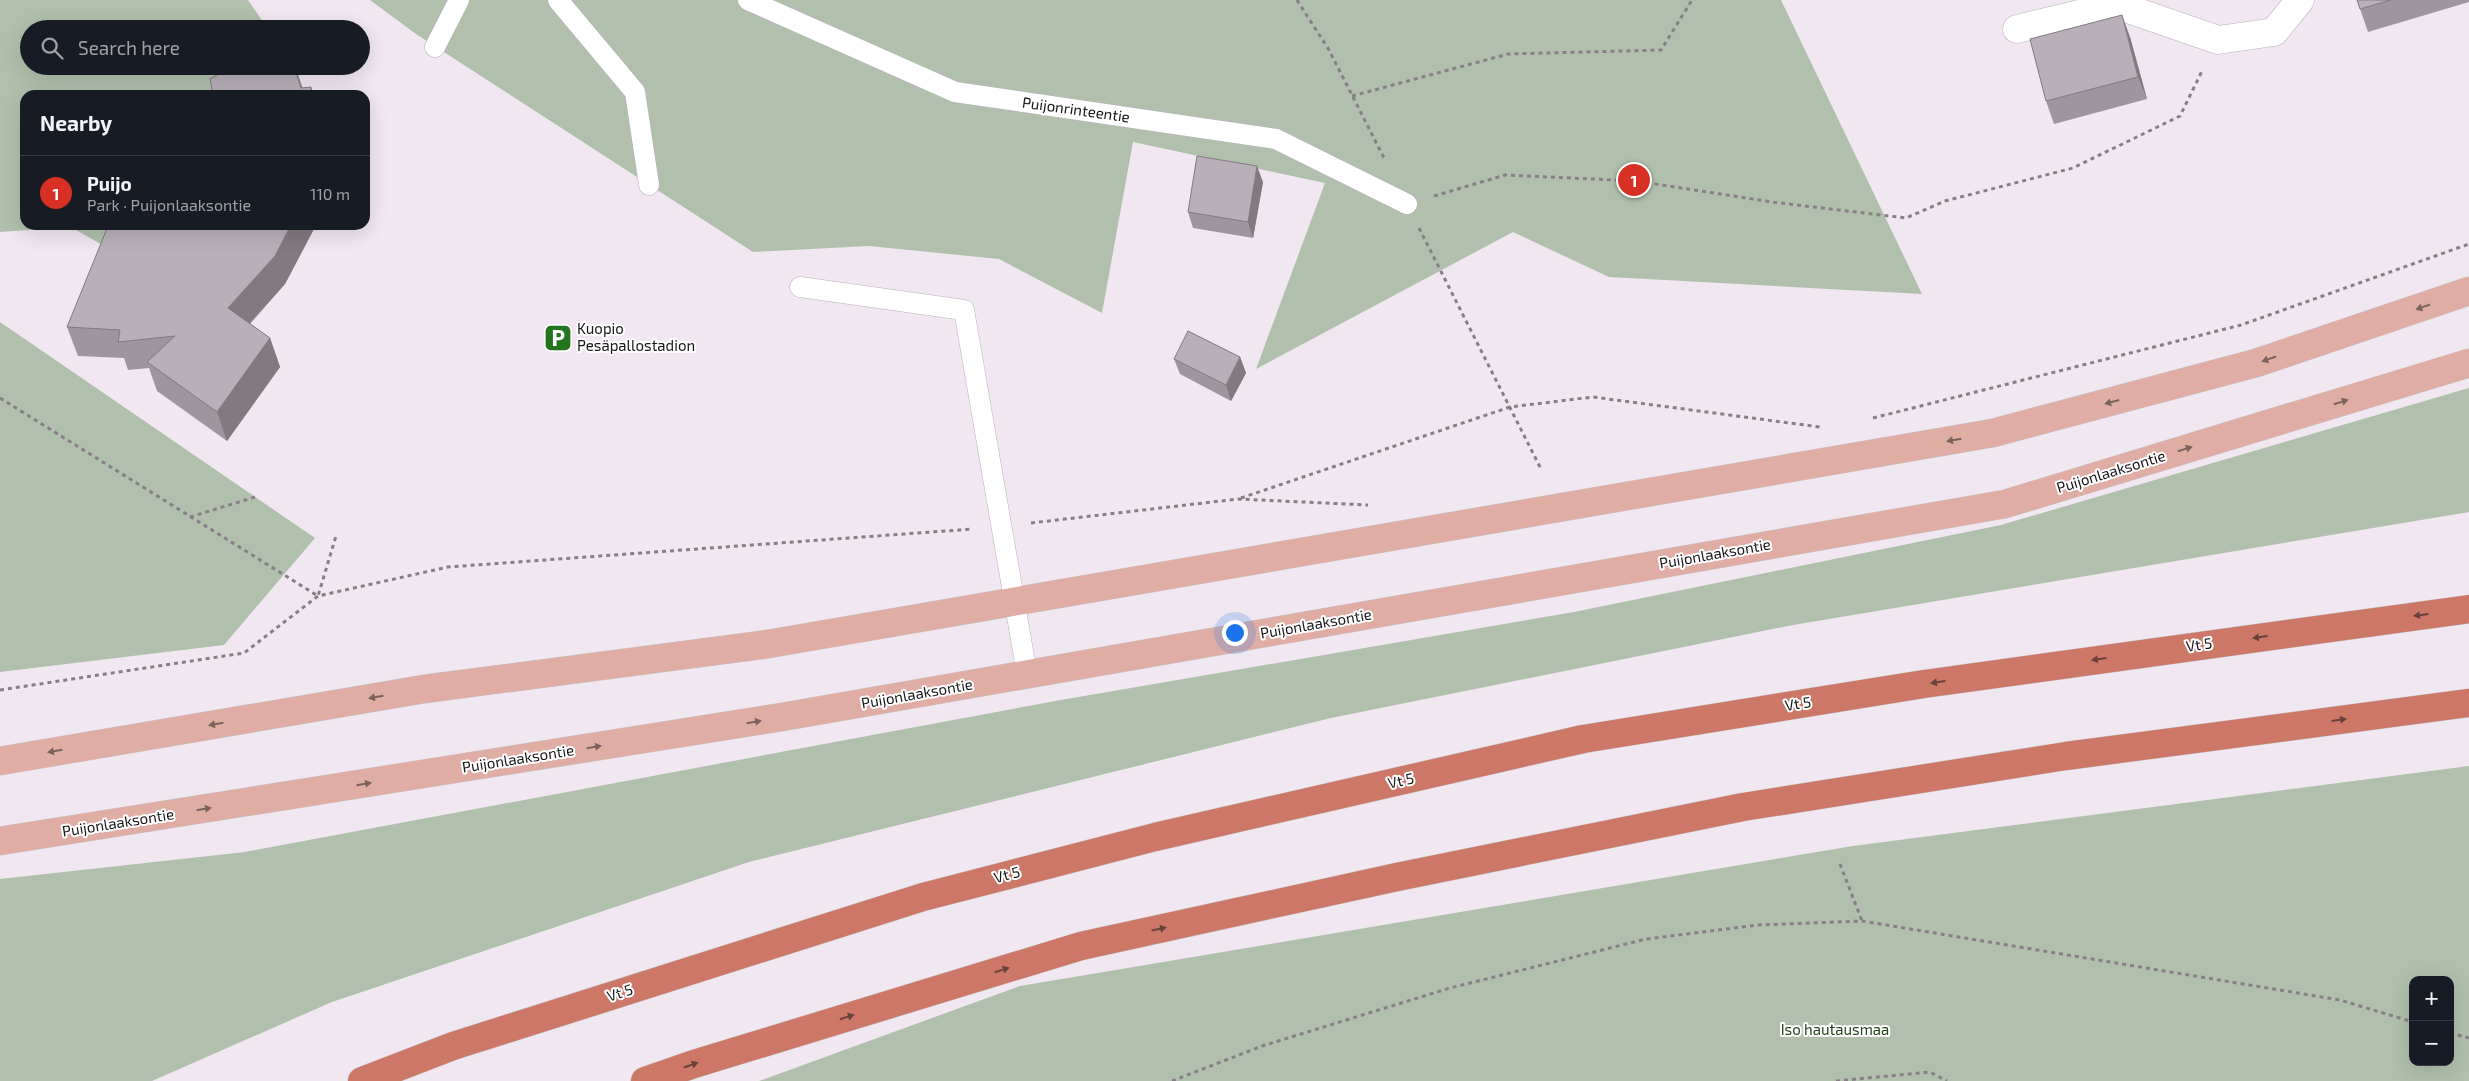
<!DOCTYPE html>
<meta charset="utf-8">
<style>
body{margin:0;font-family:"Exo 2",sans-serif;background:#242831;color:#f1f3f6}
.controls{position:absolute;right:15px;bottom:15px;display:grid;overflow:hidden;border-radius:10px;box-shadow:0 5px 20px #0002}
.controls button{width:45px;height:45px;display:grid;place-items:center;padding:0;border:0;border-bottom:1px solid #363941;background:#171b24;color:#f1f3f6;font:25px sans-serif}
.you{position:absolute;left:1234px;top:632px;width:18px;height:18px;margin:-12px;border:4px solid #fff;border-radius:50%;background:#1a73e8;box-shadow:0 0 0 8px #1a73e833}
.badge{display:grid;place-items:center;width:32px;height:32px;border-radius:50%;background:#d93025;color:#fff;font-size:16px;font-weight:700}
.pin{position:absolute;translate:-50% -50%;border:2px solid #fff;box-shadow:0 1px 5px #0006}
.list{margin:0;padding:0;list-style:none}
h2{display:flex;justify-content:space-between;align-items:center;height:65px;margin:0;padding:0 20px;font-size:21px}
h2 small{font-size:16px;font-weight:400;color:#9ea1a6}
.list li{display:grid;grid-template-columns:32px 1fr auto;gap:15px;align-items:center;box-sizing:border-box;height:75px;padding:0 20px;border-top:1px solid #363941}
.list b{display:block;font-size:19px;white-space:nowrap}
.list p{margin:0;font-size:16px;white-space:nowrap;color:#9ea1a6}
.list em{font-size:16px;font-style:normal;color:#9ea1a6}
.icon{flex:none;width:28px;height:28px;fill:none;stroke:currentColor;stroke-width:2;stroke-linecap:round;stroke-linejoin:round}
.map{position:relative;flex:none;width:2469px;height:1081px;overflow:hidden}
.search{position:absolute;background:#171b24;box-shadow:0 5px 20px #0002;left:20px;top:20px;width:350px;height:55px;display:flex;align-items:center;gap:12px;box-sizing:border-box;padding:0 18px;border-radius:28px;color:#9ea1a6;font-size:19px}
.panel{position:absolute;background:#171b24;box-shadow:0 5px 20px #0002;left:20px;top:90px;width:350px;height:140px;border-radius:15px}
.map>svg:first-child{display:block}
.green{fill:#b1c0ad;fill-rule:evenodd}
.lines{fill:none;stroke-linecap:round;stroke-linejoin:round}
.service-casing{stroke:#b9b1ba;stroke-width:21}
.minor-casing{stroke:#b9b1ba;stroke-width:29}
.primary-casing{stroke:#c8c7c8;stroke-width:29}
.motorway-casing{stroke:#c8c7c8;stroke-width:29}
.path{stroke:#868086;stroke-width:3;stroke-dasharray:4 4;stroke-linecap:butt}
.service{stroke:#fff;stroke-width:20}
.minor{stroke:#fff;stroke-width:28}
.primary{stroke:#e0ada4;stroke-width:28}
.motorway{stroke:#cc7767;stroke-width:28}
.wall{fill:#9e969e}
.shaded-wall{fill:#817a81}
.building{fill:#b8afb8;stroke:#817a81}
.oneway{fill:#7c625e}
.oneway2{fill:#6a423c}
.labels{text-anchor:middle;stroke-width:4;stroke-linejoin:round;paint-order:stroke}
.street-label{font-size:15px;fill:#191619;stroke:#fff}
.poi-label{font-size:15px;fill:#191619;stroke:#fff;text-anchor:start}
.park-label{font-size:15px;fill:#24461d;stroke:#fff}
</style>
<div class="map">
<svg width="2469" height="1081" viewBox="0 0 2469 1081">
<rect width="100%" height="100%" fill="#f0e7f0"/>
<g class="green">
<path d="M0,0H248L268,29H29V66H295L244,95H25V225H186L118,254L71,227L0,232Z"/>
<path d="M370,0H1781L1922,294L1609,277L1513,232L1256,369L1325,183L1133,142L1102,313L999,259L869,246L753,252L416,34Z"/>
<path d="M0,322L315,538L224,645L0,672Z"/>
<path d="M2469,388V512L1793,625L1331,718L749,862L332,1002L152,1081H0V879L245,852L1055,701L1574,612L2001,525Z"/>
<path d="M2469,766V1081H759L1020,986L1853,846ZM2413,980H2450V1062H2413Z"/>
</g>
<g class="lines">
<defs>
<g id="service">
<path d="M558,0L635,92L649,185"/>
<path d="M748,0L955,92L1276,139L1407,204"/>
<path d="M435,47L459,0"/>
<path d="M800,287L964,310L1027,674"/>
</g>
<path id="minor" d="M2017,29L2117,5L2218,40L2274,32L2300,0"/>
<g id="primary">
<path d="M0,761L424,689L768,644L1993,433L2256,363L2469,291"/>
<path d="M0,841L782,717L2005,504L2469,363"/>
</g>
<g id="motorway">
<path d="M362,1081L453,1046L923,897L1155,837L1583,739L1924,684L2469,609"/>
<path d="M645,1081L694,1064L1081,946L1397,877L1743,807L2066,756L2469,703"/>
</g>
</defs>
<use href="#service" class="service-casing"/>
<use href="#minor" class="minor-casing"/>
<use href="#primary" class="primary-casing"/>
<use href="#motorway" class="motorway-casing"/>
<g class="path">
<path d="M1297,0L1329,50L1384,158"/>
<path d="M1352,96L1508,54L1661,50L1692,0"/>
<path d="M1434,196L1505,175L1636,181L1772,202L1906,218L1945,201L2073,168L2180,116L2203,69"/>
<path d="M1419,228L1541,469"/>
<path d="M0,398L318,596L336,536"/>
<path d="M1873,418L2241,325L2469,244"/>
<path d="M1241,498L1510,407L1593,397L1820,427"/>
<path d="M190,517L255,497"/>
<path d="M1031,523L1238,499L1368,505"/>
<path d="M0,690L244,653L318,596L448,567L973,529"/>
<path d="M1840,864L1862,921"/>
<path d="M2450,1033L2469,1038"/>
<path d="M1172,1081L1262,1046L1450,988L1646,939L1758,925L1862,921L2340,1000L2413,1022"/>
<path d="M1836,1081L1930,1072L1947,1081"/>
</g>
<use href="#service" class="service"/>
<use href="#minor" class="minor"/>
<use href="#primary" class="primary"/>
<use href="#motorway" class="motorway"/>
</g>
<g class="wall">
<path d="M2357,0H2469V2L2368,32Z"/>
<path d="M2130,37L2147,99L2054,124L2046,101Z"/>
<path d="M1263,182L1253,238L1193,228L1188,212Z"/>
<path d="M112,225H316L285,284L250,324L270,338L280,367L227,441L157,391L149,368L128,370L124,358L78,356L67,327Z"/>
<path d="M1240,357L1246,373L1231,401L1180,374L1174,359Z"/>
</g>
<g class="shaded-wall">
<path d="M2122,15L2130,37L2147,99L2138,77Z"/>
<path d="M294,66H295L305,95H304Z"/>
<path d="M311,87L314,95H311Z"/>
<path d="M1257,166L1263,182L1253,238L1248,222Z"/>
<path d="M291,225H316L285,284L238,336L228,308Z"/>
<path d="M270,338L280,367L227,441L217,412Z"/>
<path d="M1240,357L1246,373L1231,401L1226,385Z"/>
</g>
<g class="building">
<path d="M2357,0H2391L2360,9Z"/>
<path d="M2122,15L2138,77L2046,101L2030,39Z"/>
<path d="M233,66H294L301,88L311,87V95H213L210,79Z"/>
<path d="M1197,156L1257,166L1248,222L1188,212Z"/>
<path d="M112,225H291L275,256L228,308L270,338L217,412L147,362L175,336L118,342L120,330L67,327L108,226Z"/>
<path d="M1188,331L1240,357L1226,385L1174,359Z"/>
</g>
<defs><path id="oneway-solid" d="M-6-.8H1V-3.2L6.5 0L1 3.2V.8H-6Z" transform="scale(1.25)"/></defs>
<g class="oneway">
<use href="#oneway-solid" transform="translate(2423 307) rotate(161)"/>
<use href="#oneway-solid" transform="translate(2269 359) rotate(161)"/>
<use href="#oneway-solid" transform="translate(2112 402) rotate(165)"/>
<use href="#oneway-solid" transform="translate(2341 402) rotate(-17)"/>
<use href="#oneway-solid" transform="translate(1954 440) rotate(170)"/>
<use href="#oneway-solid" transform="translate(2185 449) rotate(-17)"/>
<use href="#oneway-solid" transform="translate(376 697) rotate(170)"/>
<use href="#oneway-solid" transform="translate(754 722) rotate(-9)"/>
<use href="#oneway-solid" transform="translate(216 724) rotate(170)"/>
<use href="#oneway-solid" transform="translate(594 747) rotate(-9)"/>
<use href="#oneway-solid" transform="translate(55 751) rotate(170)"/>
<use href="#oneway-solid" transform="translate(364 784) rotate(-9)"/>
<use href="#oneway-solid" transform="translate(204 809) rotate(-9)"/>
</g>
<g class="oneway2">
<use href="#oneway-solid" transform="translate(2421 615) rotate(173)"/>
<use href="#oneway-solid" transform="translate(2260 637) rotate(172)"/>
<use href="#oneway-solid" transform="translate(2099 659) rotate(172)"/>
<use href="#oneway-solid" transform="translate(1938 682) rotate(172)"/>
<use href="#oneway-solid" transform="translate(2339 720) rotate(-8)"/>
<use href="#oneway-solid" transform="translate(1159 929) rotate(-12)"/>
<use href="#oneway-solid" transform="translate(1002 970) rotate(-17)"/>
<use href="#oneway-solid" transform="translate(847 1017) rotate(-17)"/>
<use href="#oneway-solid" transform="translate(691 1065) rotate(-19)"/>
</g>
<defs>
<symbol id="parking-square" viewBox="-11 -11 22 22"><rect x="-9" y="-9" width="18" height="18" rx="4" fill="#23741d" stroke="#fff"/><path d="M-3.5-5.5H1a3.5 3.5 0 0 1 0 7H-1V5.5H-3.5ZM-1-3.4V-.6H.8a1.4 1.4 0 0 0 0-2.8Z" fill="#fff"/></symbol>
</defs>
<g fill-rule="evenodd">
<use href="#parking-square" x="542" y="322" width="32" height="32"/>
</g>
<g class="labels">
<g class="street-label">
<text transform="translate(1076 110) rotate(8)" y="5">Puijonrinteentie</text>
<text transform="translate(2111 472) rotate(-17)" y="5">Puijonlaaksontie</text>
<text transform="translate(1715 554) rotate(-10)" y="5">Puijonlaaksontie</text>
<text transform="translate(1316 624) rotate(-10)" y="5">Puijonlaaksontie</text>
<text transform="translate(2199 645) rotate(-8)" y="5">Vt 5</text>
<text transform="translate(917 694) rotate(-10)" y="5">Puijonlaaksontie</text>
<text transform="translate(1798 704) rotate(-9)" y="5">Vt 5</text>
<text transform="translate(518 759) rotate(-9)" y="5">Puijonlaaksontie</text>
<text transform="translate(1401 781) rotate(-13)" y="5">Vt 5</text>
<text transform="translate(118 823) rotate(-9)" y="5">Puijonlaaksontie</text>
<text transform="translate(1007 875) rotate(-15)" y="5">Vt 5</text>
<text transform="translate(620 993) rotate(-18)" y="5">Vt 5</text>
</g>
<g class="poi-label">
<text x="577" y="334">Kuopio<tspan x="577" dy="17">Pesäpallostadion</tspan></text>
</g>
<g class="park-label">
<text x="1835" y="1035">Iso hautausmaa</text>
</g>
</g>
</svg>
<div class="controls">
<button>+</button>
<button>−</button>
</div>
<div class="you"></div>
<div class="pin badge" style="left:1634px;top:180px">1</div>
<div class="search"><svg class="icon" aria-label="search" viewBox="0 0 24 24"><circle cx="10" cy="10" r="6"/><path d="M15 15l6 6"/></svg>Search here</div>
<section class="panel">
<h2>Nearby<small></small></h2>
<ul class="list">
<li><span class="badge">1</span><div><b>Puijo</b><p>Park · Puijonlaaksontie</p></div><em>110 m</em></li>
</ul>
</section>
</div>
